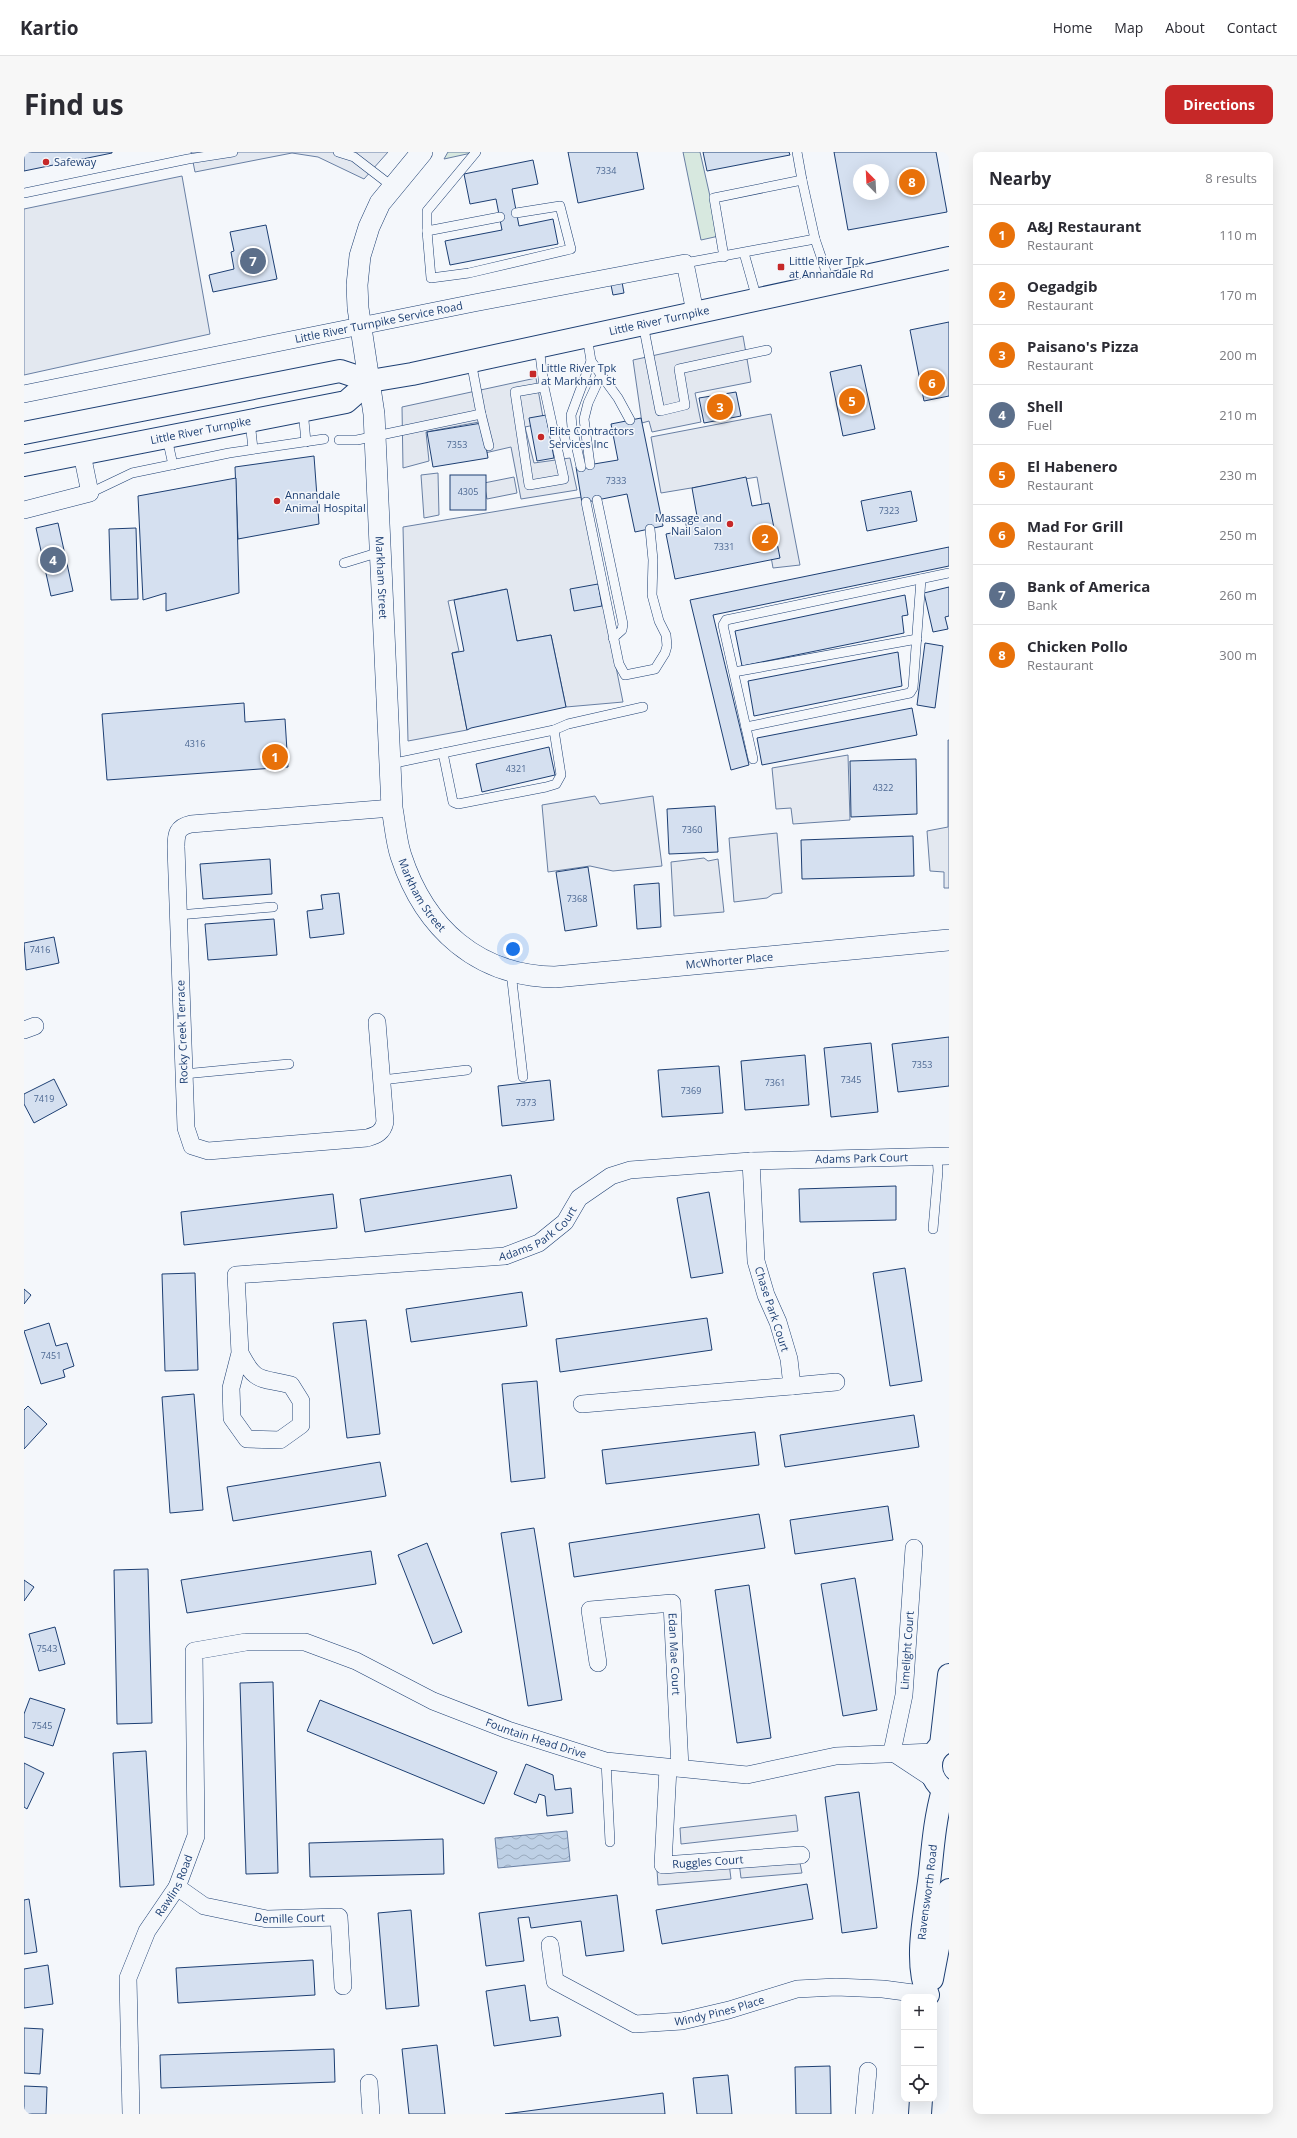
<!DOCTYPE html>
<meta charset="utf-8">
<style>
body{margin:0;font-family:"Open Sans",sans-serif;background:#f7f7f7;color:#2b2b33}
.controls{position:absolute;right:12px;bottom:12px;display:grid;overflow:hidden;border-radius:8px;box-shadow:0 4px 16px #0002}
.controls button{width:36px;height:36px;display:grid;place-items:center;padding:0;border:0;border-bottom:1px solid #e1e1e2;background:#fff;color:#2b2b33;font:20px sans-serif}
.compass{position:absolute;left:829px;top:12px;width:36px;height:36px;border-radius:50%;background:#fff;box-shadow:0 4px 16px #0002;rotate:336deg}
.you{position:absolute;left:489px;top:797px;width:14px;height:14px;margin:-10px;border:3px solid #fff;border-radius:50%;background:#1a73e8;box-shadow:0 0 0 6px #1a73e833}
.badge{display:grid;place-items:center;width:26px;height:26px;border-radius:50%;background:#c62828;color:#fff;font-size:13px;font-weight:700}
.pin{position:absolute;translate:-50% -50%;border:2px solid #fff;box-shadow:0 1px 4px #0006}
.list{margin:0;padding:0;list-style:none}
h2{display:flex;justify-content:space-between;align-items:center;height:52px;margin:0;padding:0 16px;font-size:17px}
h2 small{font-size:13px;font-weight:400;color:#7c7c81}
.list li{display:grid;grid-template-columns:26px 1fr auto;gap:12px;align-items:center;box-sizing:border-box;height:60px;padding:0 16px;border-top:1px solid #e1e1e2}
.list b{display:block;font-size:15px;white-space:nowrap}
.list p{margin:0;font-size:13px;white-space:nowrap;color:#7c7c81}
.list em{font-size:13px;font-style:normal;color:#7c7c81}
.icon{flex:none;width:22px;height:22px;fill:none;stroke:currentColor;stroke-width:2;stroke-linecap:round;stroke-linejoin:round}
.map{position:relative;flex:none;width:925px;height:1962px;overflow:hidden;border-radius:8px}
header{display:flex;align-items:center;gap:24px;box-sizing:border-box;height:56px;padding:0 20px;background:#fff;border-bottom:1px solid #e1e1e2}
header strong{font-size:19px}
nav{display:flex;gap:22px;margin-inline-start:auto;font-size:14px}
.intro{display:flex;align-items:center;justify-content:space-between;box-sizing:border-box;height:96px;padding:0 24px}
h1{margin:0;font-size:28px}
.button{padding:10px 18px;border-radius:8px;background:#c62828;color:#fff;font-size:14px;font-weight:700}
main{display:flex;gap:24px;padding:0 24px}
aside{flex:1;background:#fff;border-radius:8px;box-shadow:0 4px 16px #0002}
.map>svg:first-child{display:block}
.green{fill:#d7e8df;stroke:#687fa3}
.parking{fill:#e3e8f0;stroke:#687fa3}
.water{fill:url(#water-waves);stroke:#687fa3}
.building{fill:#d5e0f0;stroke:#1d3f73;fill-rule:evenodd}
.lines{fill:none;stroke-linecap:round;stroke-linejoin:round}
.service-casing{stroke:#1d3f73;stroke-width:10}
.minor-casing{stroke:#1d3f73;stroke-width:18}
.tertiary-casing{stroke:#1d3f73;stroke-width:22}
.secondary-casing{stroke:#1d3f73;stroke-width:24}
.primary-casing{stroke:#1d3f73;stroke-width:24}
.service{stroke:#f4f7fb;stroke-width:9}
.minor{stroke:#f4f7fb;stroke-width:17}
.tertiary{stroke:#f4f7fb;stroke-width:21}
.secondary{stroke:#f4f7fb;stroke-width:22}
.primary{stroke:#f4f7fb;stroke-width:22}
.poi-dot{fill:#c62828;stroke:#f4f7fb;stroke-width:1.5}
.labels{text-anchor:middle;stroke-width:3;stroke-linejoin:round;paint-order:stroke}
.number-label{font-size:9px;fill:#4b6792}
.poi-label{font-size:11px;fill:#1d3f73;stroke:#f4f7fb;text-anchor:start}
.street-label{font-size:11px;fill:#1d3f73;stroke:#f4f7fb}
</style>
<header>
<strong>Kartio</strong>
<nav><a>Home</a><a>Map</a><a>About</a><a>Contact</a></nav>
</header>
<div class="intro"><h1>Find us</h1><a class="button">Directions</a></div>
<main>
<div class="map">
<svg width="925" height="1962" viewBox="0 0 925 1962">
<defs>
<pattern id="water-waves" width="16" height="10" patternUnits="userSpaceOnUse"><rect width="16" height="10" fill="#bed0e5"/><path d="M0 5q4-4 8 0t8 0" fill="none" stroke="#9aaabe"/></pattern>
</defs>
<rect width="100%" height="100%" fill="#f4f7fb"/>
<g class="green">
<path d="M424,0H452L420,7Z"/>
<path d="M659,0H676L695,84L677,88Z"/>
</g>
<g class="parking">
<path d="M167,0H364L340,27L294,5L268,1L171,20Z"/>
<path d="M158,24L186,182L0,223V57Z"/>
<path d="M719,184L727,230L671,241L677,270L628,280L625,269L618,271L609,208Z"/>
<path d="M512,226L520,271L501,275L510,311L546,306L553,338L497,347L487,295L461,301L455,270L402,280L405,309L379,316L378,255Z"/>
<path d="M747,262L776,413L749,416L733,325L637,341L627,285Z"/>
<path d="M414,321L415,363L400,366L397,323Z"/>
<path d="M490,325L493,341L463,347L460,331Z"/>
<path d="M558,345L599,550L542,555L527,483L493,489L482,437L424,449L435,499L428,501L443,578L384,589L379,375Z"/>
<path d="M924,588H925V736H920V720L906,719L903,679L924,675Z"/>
<path d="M824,603L826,668L769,672L767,656L752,657L748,616Z"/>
<path d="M571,644L576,652L629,644L638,714L589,719L566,714L524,720L518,653Z"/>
<path d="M753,681L758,741L749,742L743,746L710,750L705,686Z"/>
<path d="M680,706L684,709L694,707L700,760L650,764L647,710Z"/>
<path d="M772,1663L774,1679L657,1692L656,1676Z"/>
<path d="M775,1706L778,1721L717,1726L715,1710Z"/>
<path d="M705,1711L707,1727L634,1733L633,1718Z"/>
</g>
<path class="water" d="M543,1679L546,1709L474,1716L471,1686Z"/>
<g class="building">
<path d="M0,0H88V1L0,19Z"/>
<path d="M544,0H613L620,37L554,51Z"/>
<path d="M679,0H765L766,3L683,19Z"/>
<path d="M810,0H912L923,60L824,78ZM835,18H859V42H835Z"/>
<path d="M509,8L514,32L488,37L495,74L529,67L534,92L426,113L421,89L478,78L472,47L446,52L440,22Z"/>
<path d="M242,73L253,127L189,140L185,123L210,117L207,100L210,99L206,80Z"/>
<path d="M598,130L600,141L589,143L587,133Z"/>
<path d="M925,170V244L900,249L886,178Z"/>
<path d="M837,213L851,277L819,284L806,220Z"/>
<path d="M712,240L717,264L680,271L675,246Z"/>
<path d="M522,263L530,306L513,309L505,266Z"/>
<path d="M617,266L639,374L611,380L603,342L558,351L552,315L594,308L587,272Z"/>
<path d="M458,271L464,306L409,315L403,280Z"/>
<path d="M290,304L295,372L214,387L211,315Z"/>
<rect x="426" y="323" width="36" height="35"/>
<path d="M722,325L728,354L745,351L756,406L651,427L642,382L663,378L661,366L673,364L668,336Z"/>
<path d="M212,326L215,441L142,459V441L119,448L114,344Z"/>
<path d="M887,339L893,369L843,379L837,349Z"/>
<path d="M34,371L49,439L27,444L12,376Z"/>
<path d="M112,376L114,447L87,448L85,377Z"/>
<path d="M925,395V414L689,463L725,613L707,618L666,448Z"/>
<path d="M574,432L578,454L550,459L546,437Z"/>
<path d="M925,435V464L921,465L924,477L909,480L900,441Z"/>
<path d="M483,437L493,489L527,483L542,555L447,576L443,578L428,501L440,499L430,448Z"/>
<path d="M881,443L884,463L878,464L880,481L718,514L711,479Z"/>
<path d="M901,491L919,494L911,556L893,553Z"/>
<path d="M874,500L878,534L730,564L724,529Z"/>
<path d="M220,551L221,570L261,567L264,615L83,628L78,562Z"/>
<path d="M888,556L893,583L738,613L733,586Z"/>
<path d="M525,595L531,623L458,640L452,612Z"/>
<path d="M892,607L893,662L827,665L826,609Z"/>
<path d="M691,654L694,700L645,702L643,657Z"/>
<path d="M889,684L890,724L778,727L777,688Z"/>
<path d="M246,707L248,742L179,747L176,712Z"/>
<path d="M564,715L573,774L541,779L532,720Z"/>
<path d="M635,731L637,775L613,777L610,733Z"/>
<path d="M315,741L320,782L286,786L283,759L299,757L297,743Z"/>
<path d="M250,767L253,803L184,808L181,772Z"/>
<path d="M30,785L35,811L2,818L0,791Z"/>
<path d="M925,885V934L874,940L868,892Z"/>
<path d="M847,891L854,960L807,965L800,896Z"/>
<path d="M781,903L785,953L721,958L717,909Z"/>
<path d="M695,914L699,961L638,965L634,918Z"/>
<path d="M30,927L43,953L10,971L0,952V942Z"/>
<path d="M526,928L530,968L478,974L474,934Z"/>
<path d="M487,1023L493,1056L341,1080L336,1047Z"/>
<path d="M872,1034V1068L776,1070L775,1037Z"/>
<path d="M685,1040L699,1121L667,1126L653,1046Z"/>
<path d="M309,1042L313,1076L160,1093L157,1060Z"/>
<path d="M881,1116L898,1229L866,1234L849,1121Z"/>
<path d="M171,1121L174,1218L141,1219L138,1122Z"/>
<path d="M0,1137L7,1143L0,1152Z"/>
<path d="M498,1140L503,1174L387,1190L382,1157Z"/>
<path d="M683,1166L688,1198L536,1220L532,1187Z"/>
<path d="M342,1168L356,1282L323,1286L309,1171Z"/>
<path d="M25,1171L32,1194L43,1191L50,1214L39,1218L41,1225L17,1232L0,1179Z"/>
<path d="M513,1229L521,1326L487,1330L478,1232Z"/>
<path d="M170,1242L179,1358L146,1361L138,1245Z"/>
<path d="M4,1254L23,1272L0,1297V1258Z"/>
<path d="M890,1263L895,1295L761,1315L756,1283Z"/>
<path d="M731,1280L735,1313L582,1332L578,1298Z"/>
<path d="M356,1310L362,1344L209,1369L203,1335Z"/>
<path d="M864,1354L869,1388L771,1402L766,1368Z"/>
<path d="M735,1362L741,1396L550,1425L545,1391Z"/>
<path d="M510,1376L538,1548L504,1554L477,1381Z"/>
<path d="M403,1391L438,1480L409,1492L374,1403Z"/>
<path d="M347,1399L352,1432L163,1461L157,1428Z"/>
<path d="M124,1417L128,1571L93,1572L90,1418Z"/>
<path d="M831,1426L853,1558L819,1564L797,1432Z"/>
<path d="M0,1428L10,1435L0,1449Z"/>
<path d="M725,1433L747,1586L713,1591L691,1438Z"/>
<path d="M31,1475L41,1512L15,1519L5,1482Z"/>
<path d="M249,1530L254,1721L222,1722L216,1531Z"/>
<path d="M6,1546L41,1557L29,1594L0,1585V1562Z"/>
<path d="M296,1548L473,1620L460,1652L283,1579Z"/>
<path d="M122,1599L130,1733L96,1735L89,1601Z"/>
<path d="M0,1611L20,1621L3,1657L0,1655Z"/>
<path d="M502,1612L529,1623L531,1638L547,1636L549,1661L523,1664L521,1644L515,1642L512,1651L490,1642Z"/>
<path d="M835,1640L853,1776L818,1781L801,1645Z"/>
<path d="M419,1687L420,1722L286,1725L285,1691Z"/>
<path d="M783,1732L789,1767L638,1792L632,1758Z"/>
<path d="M593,1743L600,1799L562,1804L557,1769L507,1776L505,1765L494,1766L500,1809L462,1814L455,1761Z"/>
<path d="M5,1747L13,1800L0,1802V1748Z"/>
<path d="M387,1758L395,1854L362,1857L354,1761Z"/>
<path d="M289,1808L291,1843L154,1851L152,1816Z"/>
<path d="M24,1813L29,1852L0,1856V1817Z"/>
<path d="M501,1833L506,1869L534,1865L537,1884L470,1894L462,1839Z"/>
<path d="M0,1876L19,1877L16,1922L0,1921Z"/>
<path d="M413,1893L421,1962H385L378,1897Z"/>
<path d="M310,1897L311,1930L137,1936L136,1903Z"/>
<path d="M806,1914L807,1962H772L771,1915Z"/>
<path d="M704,1923L708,1962H673L669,1926Z"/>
<path d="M0,1934L23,1935L22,1962H0Z"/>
<path d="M639,1941L641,1962H481Z"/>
</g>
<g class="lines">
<defs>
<g id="service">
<path d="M314,0L330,5L369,35"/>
<path d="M773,0L778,28"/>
<path d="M0,41L164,7L209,0"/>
<path d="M476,65L403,79L407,126L445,121L547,97L536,54L492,61"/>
<path d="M403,79V59L452,0"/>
<path d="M720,101L733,147"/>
<path d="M700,105L690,46L778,28L791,87"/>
<path d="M661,111L791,87L806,131"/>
<path d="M619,172L636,259L661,253L655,217L743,198"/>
<path d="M563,184L567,209L594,246L606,268"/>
<path d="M515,194L520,235L540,327L505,333L491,240L520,235"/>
<path d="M279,258L282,290"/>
<path d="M457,262L465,294"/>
<path d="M226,269L229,297"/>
<path d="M143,286L149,313"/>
<path d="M315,288H333L457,262L447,209"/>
<path d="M566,313L560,267L564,251L577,223"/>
<path d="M557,315L548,275L547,263L567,209"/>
<path d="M66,341L108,321L205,301L300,287"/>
<path d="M573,348L599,472L598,478L589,486"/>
<path d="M562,350L595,512L601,523L631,517L641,501L643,494L642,483L635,469L628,443L629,408L626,377"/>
<path d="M320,411L356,400"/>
<path d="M710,520L893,487"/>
<path d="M722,575L886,541L889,536L897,427"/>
<path d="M419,601L429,650L434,652L522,635L532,632L537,623L530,578"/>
<path d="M729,607L699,473L702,468L925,421"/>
<path d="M366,612L530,578L544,572L619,555"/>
<path d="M154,763L249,755"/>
<path d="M487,820L499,925"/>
<path d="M160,922L265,912"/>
<path d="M358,928L443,918"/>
<path d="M909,1077L914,1019L913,1004"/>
<path d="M582,1609L586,1690"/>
</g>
<g id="minor">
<path id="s1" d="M0,242L450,151L661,111L671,160"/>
<path d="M0,358L66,341L58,302"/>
<path d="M353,870L361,970C359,980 353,983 343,986L184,999L168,994L162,976L152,695C152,682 153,675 167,672L368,656"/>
<path d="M0,878L11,874"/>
<path id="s2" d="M216,1201C232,1232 236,1225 267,1233L277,1249V1273L256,1288L223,1287L208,1266L207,1236L216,1201L212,1123L481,1104L515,1091L541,1070L555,1046L587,1024L606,1018L727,1009L925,1004"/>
<path d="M768,1234L812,1230"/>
<path d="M558,1252L768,1234L765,1207L754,1170L742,1143L732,1109L727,1009"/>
<path id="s3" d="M574,1511L566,1458L648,1451L656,1616"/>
<path id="s4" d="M868,1600L880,1543L890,1396"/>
<path d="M868,1600L909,1627"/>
<path id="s5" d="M644,1616L639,1713L777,1703"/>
<path id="s6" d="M153,1735L180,1754L243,1767L315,1765L319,1834"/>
<path id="s7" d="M526,1793L531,1829L611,1872L658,1869L705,1858L773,1837L812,1835L859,1837L904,1843"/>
<path d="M345,1931L347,1962"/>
<path id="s8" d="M107,1962L104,1826L123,1779L153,1735L172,1684L170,1499L222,1490H281L332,1509L409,1549L484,1578L582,1609L723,1623L812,1604L910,1600"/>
<path d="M840,1962L844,1919"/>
</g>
<g id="tertiary">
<path id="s9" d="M398,0L356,51L345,75L336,104L333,133L334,156L350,262L368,656C371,672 372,689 377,704C401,777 454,824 531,825L925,788"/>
</g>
<g id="secondary">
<path d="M925,1589C900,1598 902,1631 925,1640"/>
<path d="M917,1593L925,1523"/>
<path d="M908,1827L925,1738"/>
<path id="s10" d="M904,1843C889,1809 902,1758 906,1722C909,1693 911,1666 919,1638"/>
<path d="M896,1962L897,1947"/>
</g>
<g id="primary">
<path id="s11" d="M0,281L316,219L346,229L388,222L925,106"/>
<path id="s12" d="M0,313L322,250L346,229"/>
</g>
</defs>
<use href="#service" class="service-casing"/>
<use href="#minor" class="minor-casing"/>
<use href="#tertiary" class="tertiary-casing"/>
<use href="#secondary" class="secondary-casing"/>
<use href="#primary" class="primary-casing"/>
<use href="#service" class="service"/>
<use href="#minor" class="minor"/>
<use href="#tertiary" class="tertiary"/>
<use href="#secondary" class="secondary"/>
<use href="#primary" class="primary"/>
</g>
<g class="poi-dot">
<circle cx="22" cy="10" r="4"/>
<rect x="753" y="111" width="8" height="8" rx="2"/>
<rect x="505" y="218" width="8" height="8" rx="2"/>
<circle cx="517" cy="285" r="4"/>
<circle cx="253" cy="349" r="4"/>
<circle cx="706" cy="372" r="4"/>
</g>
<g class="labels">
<g class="number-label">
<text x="582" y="22">7334</text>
<text x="433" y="296">7353</text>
<text x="592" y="332">7333</text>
<text x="444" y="343">4305</text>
<text x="865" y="362">7323</text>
<text x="700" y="398">7331</text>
<text x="171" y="595">4316</text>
<text x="492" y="620">4321</text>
<text x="859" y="639">4322</text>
<text x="668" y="681">7360</text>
<text x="553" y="750">7368</text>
<text x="16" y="801">7416</text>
<text x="898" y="916">7353</text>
<text x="827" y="931">7345</text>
<text x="751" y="934">7361</text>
<text x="667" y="942">7369</text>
<text x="20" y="950">7419</text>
<text x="502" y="954">7373</text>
<text x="27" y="1207">7451</text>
<text x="23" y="1500">7543</text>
<text x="18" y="1577">7545</text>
</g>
<g class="poi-label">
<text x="30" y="14">Safeway</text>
<text x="765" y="113">Little River Tpk<tspan x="765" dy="13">at Annandale Rd</tspan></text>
<text x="517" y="220">Little River Tpk<tspan x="517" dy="13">at Markham St</tspan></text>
<text x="525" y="283">Elite Contractors<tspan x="525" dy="13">Services Inc</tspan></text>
<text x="261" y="347">Annandale<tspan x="261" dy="13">Animal Hospital</tspan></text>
<text x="698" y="370" text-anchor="end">Massage and<tspan x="698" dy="13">Nail Salon</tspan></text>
</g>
<g class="street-label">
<text dy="4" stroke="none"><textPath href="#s11" startOffset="649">Little River Turnpike</textPath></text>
<text dy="4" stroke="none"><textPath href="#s1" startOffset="362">Little River Turnpike Service Road</textPath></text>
<text dy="4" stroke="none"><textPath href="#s12" startOffset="180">Little River Turnpike</textPath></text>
<text dy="4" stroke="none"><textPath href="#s9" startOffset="446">Markham Street</textPath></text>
<text dy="4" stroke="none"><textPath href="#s9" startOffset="770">Markham Street</textPath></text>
<text dy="4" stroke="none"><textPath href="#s9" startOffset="1111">McWhorter Place</textPath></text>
<text transform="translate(158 880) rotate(-92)" y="4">Rocky Creek Terrace</text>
<text dy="4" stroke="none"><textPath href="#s2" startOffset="994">Adams Park Court</textPath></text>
<text dy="4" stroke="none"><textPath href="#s2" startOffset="646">Adams Park Court</textPath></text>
<text transform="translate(748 1157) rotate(72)" y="4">Chase Park Court</text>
<text dy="4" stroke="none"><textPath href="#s4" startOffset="103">Limelight Court</textPath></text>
<text dy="4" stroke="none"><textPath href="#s3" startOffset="187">Edan Mae Court</textPath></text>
<text dy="4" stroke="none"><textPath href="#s8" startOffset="842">Fountain Head Drive</textPath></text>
<text dy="4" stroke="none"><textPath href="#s5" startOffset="142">Ruggles Court</textPath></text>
<text dy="4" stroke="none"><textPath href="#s8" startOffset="240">Rawlins Road</textPath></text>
<text dy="4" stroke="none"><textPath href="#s10" startOffset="104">Ravensworth Road</textPath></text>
<text dy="4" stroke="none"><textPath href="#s6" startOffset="120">Demille Court</textPath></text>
<text dy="4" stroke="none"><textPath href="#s7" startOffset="213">Windy Pines Place</textPath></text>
</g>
</g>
</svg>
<div class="controls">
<button>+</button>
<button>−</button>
<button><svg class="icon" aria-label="locate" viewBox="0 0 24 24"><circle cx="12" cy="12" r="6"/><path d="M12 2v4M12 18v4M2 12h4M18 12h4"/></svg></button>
</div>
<svg class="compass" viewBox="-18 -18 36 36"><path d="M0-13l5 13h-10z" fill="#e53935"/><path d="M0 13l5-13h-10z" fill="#7c7c81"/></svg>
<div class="you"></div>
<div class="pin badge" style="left:251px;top:605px;background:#e8710a">1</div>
<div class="pin badge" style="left:741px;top:386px;background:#e8710a">2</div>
<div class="pin badge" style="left:696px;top:255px;background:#e8710a">3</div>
<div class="pin badge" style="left:29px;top:408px;background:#5c6f8a">4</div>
<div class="pin badge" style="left:828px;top:249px;background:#e8710a">5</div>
<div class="pin badge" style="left:908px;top:231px;background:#e8710a">6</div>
<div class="pin badge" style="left:229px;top:109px;background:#5c6f8a">7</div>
<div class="pin badge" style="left:888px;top:30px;background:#e8710a">8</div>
</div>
<aside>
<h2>Nearby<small>8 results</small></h2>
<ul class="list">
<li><span class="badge" style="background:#e8710a">1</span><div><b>A&amp;J Restaurant</b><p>Restaurant</p></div><em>110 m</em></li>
<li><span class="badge" style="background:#e8710a">2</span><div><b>Oegadgib</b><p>Restaurant</p></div><em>170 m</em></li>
<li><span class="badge" style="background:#e8710a">3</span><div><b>Paisano's Pizza</b><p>Restaurant</p></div><em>200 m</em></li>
<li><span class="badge" style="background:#5c6f8a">4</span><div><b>Shell</b><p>Fuel</p></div><em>210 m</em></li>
<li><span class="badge" style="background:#e8710a">5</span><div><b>El Habenero</b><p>Restaurant</p></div><em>230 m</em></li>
<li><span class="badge" style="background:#e8710a">6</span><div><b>Mad For Grill</b><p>Restaurant</p></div><em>250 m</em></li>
<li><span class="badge" style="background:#5c6f8a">7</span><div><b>Bank of America</b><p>Bank</p></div><em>260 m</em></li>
<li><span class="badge" style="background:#e8710a">8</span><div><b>Chicken Pollo</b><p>Restaurant</p></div><em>300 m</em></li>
</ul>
</aside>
</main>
